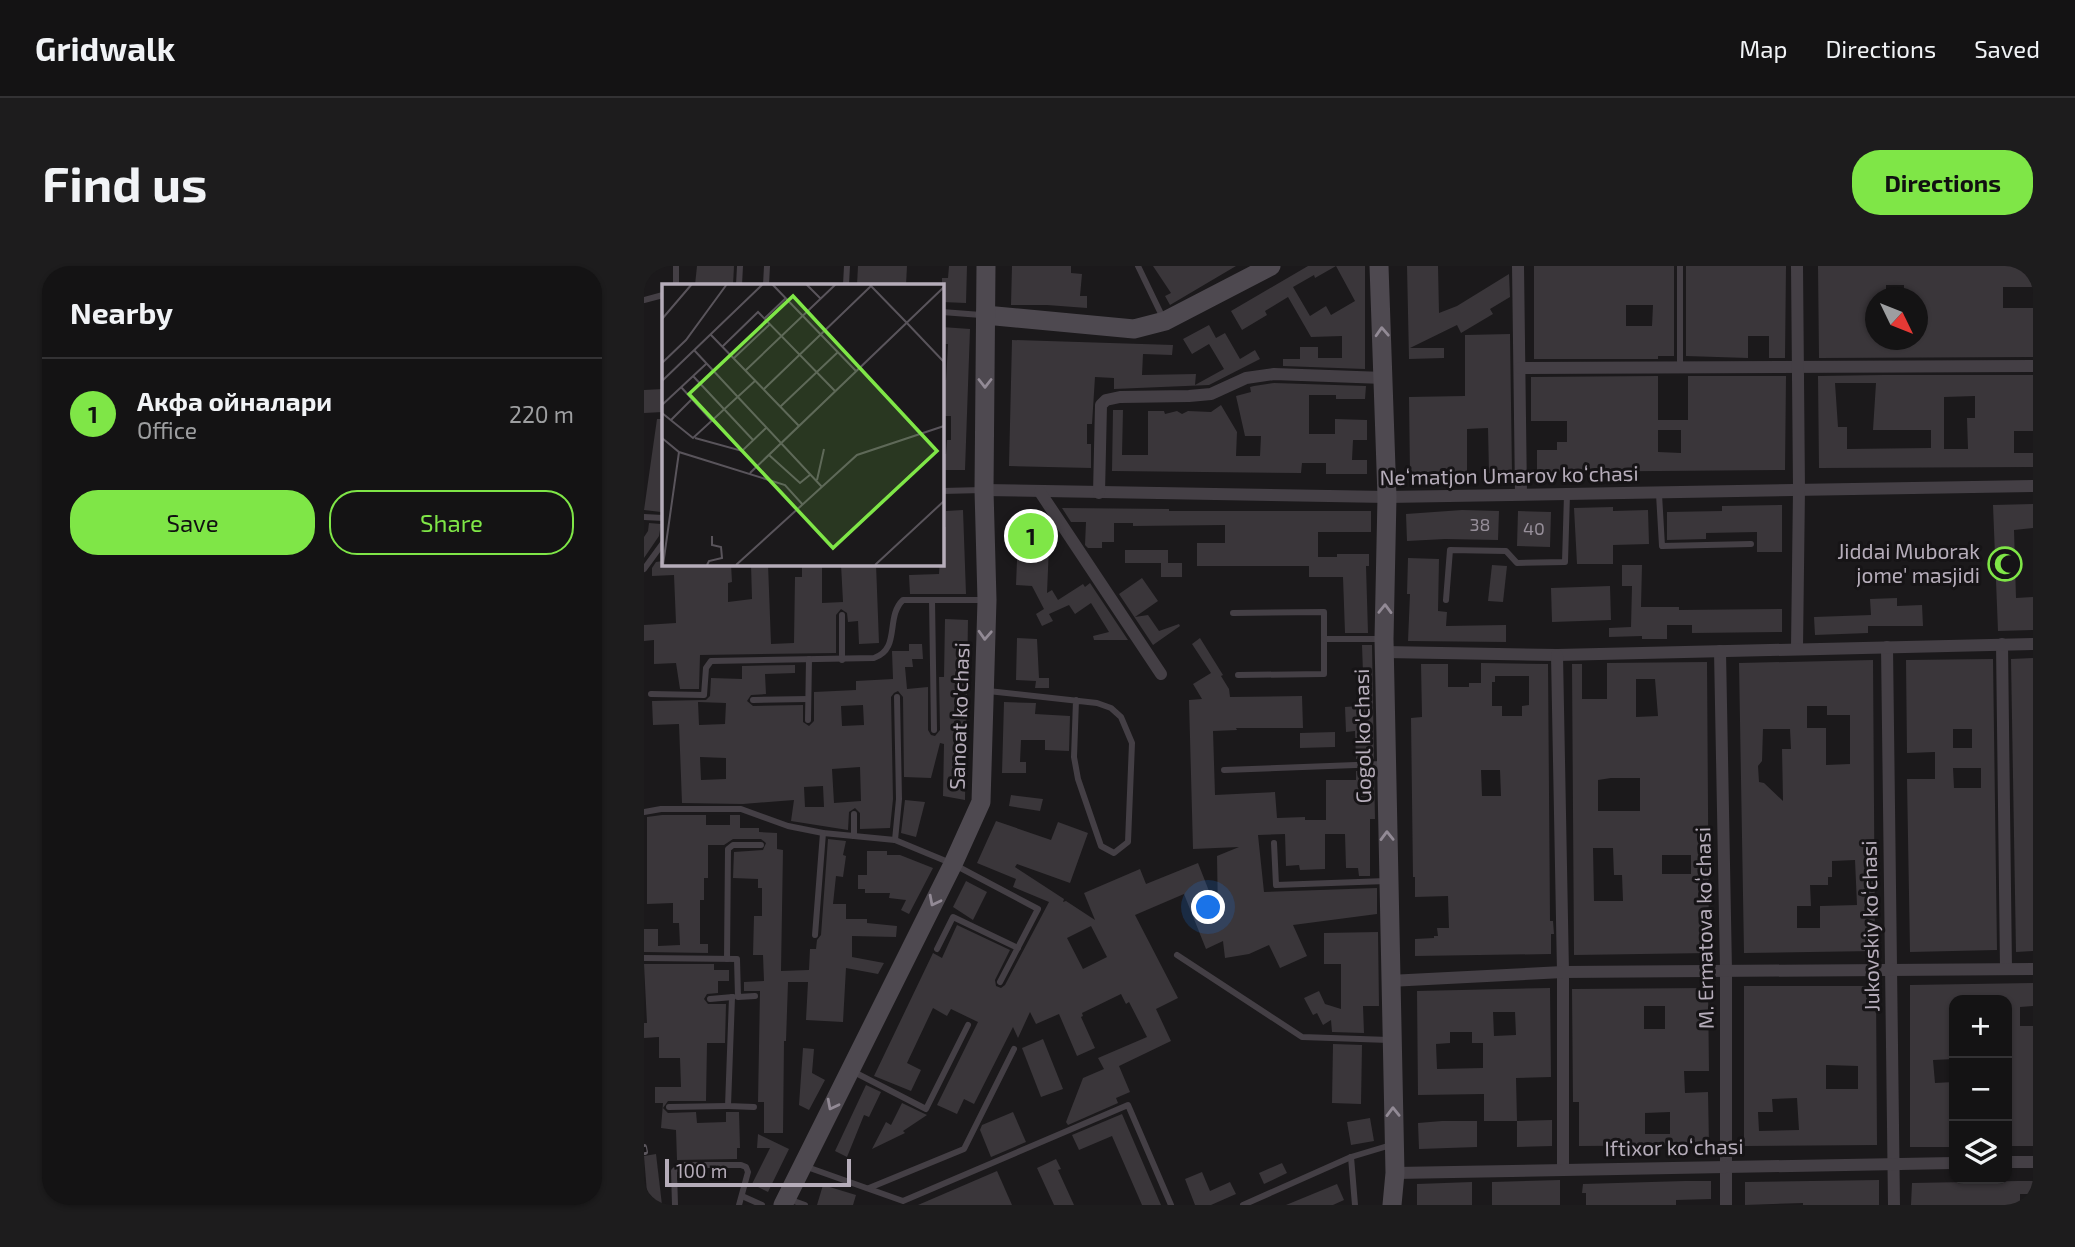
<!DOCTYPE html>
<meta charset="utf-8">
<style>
body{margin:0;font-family:"Exo 2",sans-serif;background:#1d1c1d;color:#f1f3f6}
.controls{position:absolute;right:21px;bottom:21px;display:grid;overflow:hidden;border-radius:14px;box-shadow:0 2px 5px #0004}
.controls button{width:63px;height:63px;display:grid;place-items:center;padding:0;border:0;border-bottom:2px solid #333234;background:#141314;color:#f1f3f6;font:35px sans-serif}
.compass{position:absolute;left:1221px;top:21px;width:63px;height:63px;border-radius:50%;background:#141314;box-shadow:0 2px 5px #0004;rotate:133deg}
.scale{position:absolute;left:21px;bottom:18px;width:186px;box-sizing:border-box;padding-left:7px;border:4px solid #b6adba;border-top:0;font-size:19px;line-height:24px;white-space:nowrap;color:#b6adba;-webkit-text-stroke:5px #161416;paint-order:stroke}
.you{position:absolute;left:565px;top:642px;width:24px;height:24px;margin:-18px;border:5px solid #fff;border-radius:50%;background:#1a73e8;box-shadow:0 0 0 10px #1a73e833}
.badge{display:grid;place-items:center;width:46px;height:46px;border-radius:50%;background:#7fe647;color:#111;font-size:23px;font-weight:700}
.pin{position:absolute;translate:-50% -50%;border:4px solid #fff;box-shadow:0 2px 7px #0006}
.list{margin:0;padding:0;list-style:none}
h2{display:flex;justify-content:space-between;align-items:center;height:91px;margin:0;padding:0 28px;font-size:30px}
h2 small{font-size:23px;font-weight:400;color:#9d9ea0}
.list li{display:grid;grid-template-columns:46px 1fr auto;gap:21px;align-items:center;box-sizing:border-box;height:112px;padding:0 28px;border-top:2px solid #333234}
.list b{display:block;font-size:26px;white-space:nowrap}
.list p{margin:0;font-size:23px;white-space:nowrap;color:#9d9ea0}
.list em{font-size:23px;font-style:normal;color:#9d9ea0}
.actions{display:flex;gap:14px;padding:21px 28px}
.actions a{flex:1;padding:16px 0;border:2px solid #7fe647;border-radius:28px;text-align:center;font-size:24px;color:#7fe647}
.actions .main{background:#7fe647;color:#111}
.icon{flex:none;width:38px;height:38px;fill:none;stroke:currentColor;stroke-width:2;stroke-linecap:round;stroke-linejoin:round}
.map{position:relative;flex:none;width:1389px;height:939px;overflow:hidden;border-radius:28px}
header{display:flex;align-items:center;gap:42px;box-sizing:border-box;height:98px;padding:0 35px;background:#141314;border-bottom:2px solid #333234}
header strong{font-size:33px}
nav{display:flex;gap:38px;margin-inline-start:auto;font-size:24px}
.intro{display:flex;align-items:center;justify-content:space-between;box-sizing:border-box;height:168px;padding:0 42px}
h1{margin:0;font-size:49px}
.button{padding:18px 32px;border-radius:28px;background:#7fe647;color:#111;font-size:24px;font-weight:700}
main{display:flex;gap:42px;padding:0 42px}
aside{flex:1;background:#141314;border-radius:28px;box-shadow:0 2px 5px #0004}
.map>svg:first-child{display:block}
.building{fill:#3a363a;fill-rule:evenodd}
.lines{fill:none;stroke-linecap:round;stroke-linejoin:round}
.lane{stroke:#443f45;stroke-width:6}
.street{stroke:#443f45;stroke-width:12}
.secondary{stroke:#4e4950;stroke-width:19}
.rail-casing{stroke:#5d585f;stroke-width:6}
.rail{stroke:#161416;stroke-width:3.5;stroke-dasharray:10;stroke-linecap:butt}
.oneway{stroke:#928a95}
.labels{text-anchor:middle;stroke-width:6;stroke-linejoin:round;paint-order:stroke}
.number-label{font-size:18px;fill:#978f9a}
.street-label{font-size:21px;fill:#b6adba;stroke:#161416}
.poi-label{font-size:21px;fill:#b6adba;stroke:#161416;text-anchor:end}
.inset-road{fill:none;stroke:#59545b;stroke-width:2}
.view{fill:#7fe647;fill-opacity:0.15;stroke:#7fe647;stroke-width:3.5}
.inset-edge{fill:none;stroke:#b6adba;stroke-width:3.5}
</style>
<header>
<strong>Gridwalk</strong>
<nav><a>Map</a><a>Directions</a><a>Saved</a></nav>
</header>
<div class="intro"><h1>Find us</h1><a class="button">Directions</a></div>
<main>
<aside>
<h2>Nearby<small></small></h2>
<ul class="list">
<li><span class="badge">1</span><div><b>Акфа ойналари</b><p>Office</p></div><em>220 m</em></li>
</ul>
<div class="actions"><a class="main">Save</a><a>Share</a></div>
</aside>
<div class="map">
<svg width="1389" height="939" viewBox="0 0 1389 939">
<rect width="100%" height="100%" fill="#1b191b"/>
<g class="building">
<path d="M53,0H90L89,19H51Z"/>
<path d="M214,0H263L262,19H213Z"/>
<path d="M305,0H323L322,37L298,36V12H304Z"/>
<path d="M368,0H427V7L438,8L436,30H443V42L403,39H367Z"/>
<path d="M509,0H592L526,39L521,30L527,27Z"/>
<path d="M664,0H721V103L639,100V93H656V81H674V92H698V70L667,71L644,31L621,45L623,49L598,64L587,45ZM692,0L711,35L687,49L682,40L666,50L649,21L670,9L671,12Z"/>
<path d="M763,0H794L795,47L813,40L865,8L866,31L846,43L849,48L817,67L813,59L766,82H800V92L765,93Z"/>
<path d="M890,0H1030V90H1014V93H890ZM982,39H1009L1008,60H982Z"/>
<path d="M1042,0H1142L1141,92H1125V70H1104V92L1042,90Z"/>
<path d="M1174,0H1389V21H1359V42H1389V91L1175,92ZM1242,19H1260V32H1273V74H1231V32H1242Z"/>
<path d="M565,59L572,72L581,67L596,93L611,84L616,93L565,119L470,123V112L451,111L448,158H443V178H447V202L365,200L368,74L529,79L528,89L499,88L498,109L552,108L551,119L580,103L565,78L548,88L539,73Z"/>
<path d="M298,61L326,63L321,204H298V188H302L303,174H307V150H298V114H302L304,78H298Z"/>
<path d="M866,68L868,207H845L844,162L823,163V208L766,209L765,131L821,130V69Z"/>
<path d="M1240,109H1389V165H1370V187H1389V201L1175,202L1174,110ZM1191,117H1232L1229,164H1287V182L1203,183V161H1194ZM1331,130V152H1323L1324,183H1300V131Z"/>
<path d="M1014,110V154H1044V110H1142L1141,204L893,206V184H913V176H923V155H887V111ZM1014,164H1037V187L1014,186Z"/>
<path d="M630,117L722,120L721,133H692V129H665V168H691V153L723,154V174H709L708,194H723V208H682V197H658L657,207L468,205L469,144H479L478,189H504V145H520L521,148L533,145L538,148L544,145L567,146L577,139L593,166L592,190H616L617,170H601L592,130L607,126L606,121L610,120Z"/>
<path d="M19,123V146L0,147V124Z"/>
<path d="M13,153H19V225L17,246L0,244Z"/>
<path d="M1389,238V262L1370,264L1372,332L1389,331V364L1354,365L1349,239Z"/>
<path d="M1138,239V286H1113V266L1062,267V273L1023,274V246L1078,245V240Z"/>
<path d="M969,241V245L1004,244L1005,278L969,279V298H933L930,242Z"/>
<path d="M418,242L525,243V245H727V266H674V291H693V288H725V300H722L724,367H701L699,311H665V300H553V277H581V259L489,260V257H470V276H458V282H444L441,279L442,256H427Z"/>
<path d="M319,244L322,328H266L265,309L295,308L298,261H302V245Z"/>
<path d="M818,244L855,245L854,274L801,273L763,275L762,248Z"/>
<path d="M375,245L398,246L397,280H405L403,327L408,324L414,334L439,318L441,321L446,317L484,374H450L449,370L465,366L447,337L431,348L425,339L405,348L409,355L398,360L392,348L400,343L388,320L372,319Z"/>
<path d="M874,245L907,246L906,281L873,280Z"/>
<path d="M5,257L17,258L15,270L0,292V271L4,265Z"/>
<rect x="481" y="284" width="43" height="13"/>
<path d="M764,292L795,293L794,345L803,346L802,360L862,359V376L764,375L766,328H763Z"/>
<path d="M19,295V298H87L88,316L84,317V336L108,333L107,298H124L127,378L150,377L151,311H158V298H178V337L199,336L197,298H232L235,377L215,378L214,355L204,356L203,347L197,343L192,349V387L56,389L55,423H36L32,397L10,398V374L0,375V359L32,357L30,309L8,310V302L12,296Z"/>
<rect x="517" y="297" width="21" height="14"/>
<path d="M848,299L863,300L859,336L844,335Z"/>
<path d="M978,299H998L997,341H1035V344L1138,343V366L1048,367V359H1023V373H998V370L965,371V362L987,361L988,320H978Z"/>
<path d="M498,312L514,335L491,351L504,349L515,365L535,358L536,360L509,379L475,328Z"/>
<path d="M966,320L967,354L908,356L907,322Z"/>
<path d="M1253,332V340L1278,339L1279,360H1224V367L1171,369L1170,351L1227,349L1226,333Z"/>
<path d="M301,353L324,354L321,534L299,530L300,478L296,477L287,512L260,511L259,431L254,425L250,427L247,431L249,533L246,562L216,563V547L211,542L205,546L204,564L147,555L150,534L99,538L38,537L35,458L9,459L8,435L62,434L66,430L67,412L98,413V400L151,399V407L121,408L122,428L107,429L103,435L109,440L159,439V456L165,460L170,455V426L212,424V415L249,413L248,385H265V378H278L279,393H268L269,401H261L263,423L284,421V464L287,469L291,470L296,464L295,411H300ZM54,436L82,437L81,458L55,459ZM219,439L220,459L198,460L197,440ZM56,491L82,492V513L57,514ZM216,501L217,535L190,537L188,503ZM179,520L180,541H161L160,521Z"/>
<path d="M373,372L393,373L395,412H405V422H391L392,415L372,414Z"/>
<path d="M556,372L579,409L577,410L585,423L586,431L658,430L659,462H592L593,464L569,465L571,529L631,526L633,552L661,551V554H682V514H712V505L730,504L731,553H726V610H715L714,602H702L701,568H681V603L656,604L655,599L642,600L641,568L614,569L620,626L733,622V648L649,659L663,690L636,702L625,679L605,688L581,692L579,675L562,683L540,628L491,649L534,732L512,743L527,775L475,800L486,826L472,832L474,837L424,859L422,856L439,812L460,803L454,792L503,771L485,736L482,738L477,728L438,747L439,750L437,751L451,782L433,790L415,748L392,758L386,746L374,772L369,761L330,838L320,833L313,848L293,839L334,756L307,743L303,750L289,742L263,797L277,804L267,825L230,810L289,687L298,692L313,659L366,684L351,714L352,720L357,722L361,719L405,636L369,621L372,613L333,597L352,555L407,574L414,556L444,567L426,617L373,598L371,601L420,633L419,636L422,635L451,654L440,627L496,603L502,618L554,597L574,648L573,590L595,581L549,583L545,434L558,433L549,418L567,407L548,378ZM447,660L463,691L439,703L423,672Z"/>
<path d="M718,379H728L730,493H712L711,465L702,466L701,441L715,440L714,437L720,436Z"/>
<path d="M1389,392V685L1372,686L1367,393Z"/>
<path d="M1349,393L1353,684L1266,686L1263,513H1291V486L1263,487L1262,394ZM1309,463H1328V482H1309ZM1309,502H1337V522H1310Z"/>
<path d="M1229,394L1231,685L1100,687L1095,397ZM1163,440H1183V449H1206V498L1182,499V462H1163ZM1119,463H1146L1147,483H1138L1139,535L1120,517L1115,516L1114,500L1118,495ZM1211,594L1213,639L1176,640V662H1153V640H1167L1166,619H1184V611H1188V595Z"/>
<path d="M1063,396L1065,687L930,689L928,398H938V433H963V397ZM992,413H1011L1014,450L992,451ZM967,512H996V545H954V514ZM949,582H969L970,609H978L979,635H950ZM1018,589H1047V608H1018Z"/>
<path d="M837,397L904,398L906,655H909L910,668H907V688L771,690V673L790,672V670H794L793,662H805L804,630L771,631V611H769L767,452L778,451L777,398H804V421H825V417H837ZM851,410H885V439L878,440V450H858V440H848V416H851ZM837,504H856L857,530H838Z"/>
<path d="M360,436L392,437L391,448L426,450L425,485L401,484V474H377L376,496H382V507H358Z"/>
<path d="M691,466V481L656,482V467Z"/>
<path d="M367,529L399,533L396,545L365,540Z"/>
<path d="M261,534L281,536L272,571L257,567Z"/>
<path d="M18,549H62V559H86V549H96V562H115V566L133,567V583L139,584L137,705L165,704L166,683H172L173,674L177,669L184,573L202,575L199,589L202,590L199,611L192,610L189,638H202V653H223V657L253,660L252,671L208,670V691L240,697L234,708L202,702L199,756L162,754L164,716H144L142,775H140L139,867H120V836H114L116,725H100V716L120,715L119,689H109L110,650H118V622H114V613L89,612L90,586L119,584L122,577L117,573H89L80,579H64V612H60V634H56V678H64V687L0,686V663H14V680L36,679L35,657H29V637L3,638V551Z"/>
<path d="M223,585H243V589H256L289,602L265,648L257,644L262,634L245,632L246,627H221V623H214V609H223Z"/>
<path d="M322,615L343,626L329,654L309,641Z"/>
<path d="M734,666L735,740H719L720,767L688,766L687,754L679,759L673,747L669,749L660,732L675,725L681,738L697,743V698H680V667Z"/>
<path d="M0,698H70V704H85V715H74V727L63,728L60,733L64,738H82L81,777H63L62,835H24L19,842L24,847L52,846L53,857L82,856V846H95L96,882H93V893L33,894L32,864L17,862L19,837H11V821H37L36,792H15V771L0,772V757H3Z"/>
<path d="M1389,717V740L1376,741V760H1389V880H1363V826H1366L1365,806H1363V734H1310V793L1289,794L1291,817L1310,816V881H1266V719Z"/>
<path d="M1100,720H1232L1233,879L1100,880ZM1182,799L1214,800V823H1182ZM1153,832L1155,864L1115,865L1114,846H1129L1128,833Z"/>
<path d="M906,722L907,811L872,812L873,855H840V828L774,829L773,725ZM849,746H871L872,769L850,770ZM806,766H828V777H839V802L793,803L792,778L806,777Z"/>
<path d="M1064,722L1065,805H1040L1041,827L1064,826L1065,879L935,880V836H929L928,723ZM1000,740H1021V763H1000ZM1026,846V868H1001V847Z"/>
<path d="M399,773L419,823L397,831L378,782Z"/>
<path d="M689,778L718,779L717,838L688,837Z"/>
<path d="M159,782L170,783L168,807L181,814L165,844L155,839Z"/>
<path d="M222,819L237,826L225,851L220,849L203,891L191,885Z"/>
<path d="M258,837L283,849L259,865L261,867L228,883L242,856L247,859Z"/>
<path d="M369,846L382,876L347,891L336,864L338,859Z"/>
<path d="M478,848L517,939H498L468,870L435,884L428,869Z"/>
<path d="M726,852L730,875L707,879L703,856Z"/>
<path d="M908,854V880L873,881V855Z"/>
<path d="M798,855H833V881L775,883L774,857Z"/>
<path d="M114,868L145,883L124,926L108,918L126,882H113Z"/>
<path d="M12,888L18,939H4L0,890Z"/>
<path d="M412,893L417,903L414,904L430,939H410L393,902Z"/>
<path d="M638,897L643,907L620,918L615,907Z"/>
<path d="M353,905L368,939H274Z"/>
<path d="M558,906L566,925L586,916L592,928L567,939H551L541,913Z"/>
<path d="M916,914V939H848V916Z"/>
<path d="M1235,914V939H1159V937L1101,939V916Z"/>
<path d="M1041,915H1067V933L1032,934V939H942V927H938L939,918Z"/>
<path d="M1375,915H1389V928H1376V939H1267L1268,917Z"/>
<path d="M828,916V939H773V918Z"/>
<path d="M693,918L700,934L689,939H642Z"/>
<path d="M179,919L212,929L209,939H173Z"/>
</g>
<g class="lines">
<g class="lane">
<path d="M494,0L520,54"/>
<path d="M1036,0V100"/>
<path d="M32,19V0"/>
<path d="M95,19L96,0"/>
<path d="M122,19L123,0"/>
<path d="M202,19L203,0"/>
<path d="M0,34L19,29"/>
<path d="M298,46L337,49"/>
<path d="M298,225L339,224"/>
<path d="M1015,228L1018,280L1107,278"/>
<path d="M0,251L19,252"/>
<path d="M0,303L19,277"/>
<path d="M288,334L290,464"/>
<path d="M802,334L806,284L862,285L873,297L921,296L923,228"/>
<path d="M589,347L680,346V408L594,409"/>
<path d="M198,349V394"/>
<path d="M680,373H738"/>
<path d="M344,425L453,437L467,442L477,451L488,477L484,576L470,587L457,580L434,513L430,491L432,434"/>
<path d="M7,428L60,429L62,402L67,395L230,392C257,383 241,351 259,334H341"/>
<path d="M109,434L164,433"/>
<path d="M164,454L165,393"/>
<path d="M580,504L738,498"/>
<path d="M0,546L17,543H97L144,560L179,567L251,574L309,598L394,643L356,716"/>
<path d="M210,570V548"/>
<path d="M251,574L255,533L253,431"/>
<path d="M630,577L632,619L742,615"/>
<path d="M171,669L179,567"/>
<path d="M293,683L309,651L374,682"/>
<path d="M533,689L658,771L745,774"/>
<path d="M0,692L93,693L94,731L111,730"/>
<path d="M83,693L84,583L89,579H117"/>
<path d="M88,731L84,840L110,841"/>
<path d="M66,733L89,731"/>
<path d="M210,806L282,843L324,759"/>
<path d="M25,841L84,840"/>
<path d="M707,891L711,939"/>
<path d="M163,901L259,935L484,839L527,939"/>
<path d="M225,922L320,883L370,783"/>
<path d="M98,930L118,939"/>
<path d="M147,934L161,939"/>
<path d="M31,939L30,905L37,899H97L102,901L104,906L95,939"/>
<path d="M599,939L707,891L747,879"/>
</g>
<g class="street">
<path d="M874,0L877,228"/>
<path d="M876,102L1389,100"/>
<path d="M340,224L743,231L1389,220"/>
<path d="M396,226L517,408"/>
<path d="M455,227L457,139L462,134L476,131L545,130L567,128L602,112L630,108L740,112"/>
<path d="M1358,378L1362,703"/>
<path d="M1243,381L1250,939"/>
<path d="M1153,382L1155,223L1153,0"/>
<path d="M1076,385L1082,704V939"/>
<path d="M741,386L913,389L1389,378"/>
<path d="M913,389L919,706V903"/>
<path d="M745,715L919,706L1389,703"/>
<path d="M1363,896H1389"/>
<path d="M751,907L1310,897"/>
</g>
<g class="secondary">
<path d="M735,0L743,231L740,373L751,907L748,939"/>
<path d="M341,49L490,63L521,55L627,0"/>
<path d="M139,939L309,598L337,536L343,334L340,224L342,0"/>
</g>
<defs>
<path id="rail" d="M0,881L1,886"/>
</defs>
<use href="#rail" class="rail-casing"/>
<use href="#rail" class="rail"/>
</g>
<defs><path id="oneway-chevron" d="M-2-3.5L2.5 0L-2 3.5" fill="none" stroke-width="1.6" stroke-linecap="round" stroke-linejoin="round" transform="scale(1.75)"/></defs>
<g class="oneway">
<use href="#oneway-chevron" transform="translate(738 66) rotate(-93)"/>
<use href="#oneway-chevron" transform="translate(341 117) rotate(90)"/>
<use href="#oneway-chevron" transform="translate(741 343) rotate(-89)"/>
<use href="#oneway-chevron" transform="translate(341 369) rotate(93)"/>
<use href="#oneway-chevron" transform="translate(743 570) rotate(-91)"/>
<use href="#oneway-chevron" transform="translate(290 635) rotate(117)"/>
<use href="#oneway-chevron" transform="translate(188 839) rotate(117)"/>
<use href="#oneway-chevron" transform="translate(749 846) rotate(-91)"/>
</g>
<defs>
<symbol id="mosque-ring" viewBox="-11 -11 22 22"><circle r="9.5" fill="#161416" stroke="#7fe647" stroke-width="1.5"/><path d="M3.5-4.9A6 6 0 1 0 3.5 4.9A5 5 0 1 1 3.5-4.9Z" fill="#7fe647"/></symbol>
</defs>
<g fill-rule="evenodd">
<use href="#mosque-ring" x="1342" y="279" width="38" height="38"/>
</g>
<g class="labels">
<g class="number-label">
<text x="836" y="265">38</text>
<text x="890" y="269">40</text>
</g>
<g class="street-label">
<text transform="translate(865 210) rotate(-1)" y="7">Neʻmatjon Umarov koʻchasi</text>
<text transform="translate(316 450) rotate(-88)" y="7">Sanoat ko'chasi</text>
<text transform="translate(719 470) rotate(-91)" y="7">Gogol ko'chasi</text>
<text transform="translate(1227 660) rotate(-91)" y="7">Jukovskiy koʻchasi</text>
<text transform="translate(1061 662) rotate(-91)" y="7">M. Ermatova koʻchasi</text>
<text transform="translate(1030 882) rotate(-1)" y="7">Iftixor koʻchasi</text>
</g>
<g class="poi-label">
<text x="1336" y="293">Jiddai Muborak<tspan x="1336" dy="24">jome' masjidi</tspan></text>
</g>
</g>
<g transform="translate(18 18)">
<rect width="282" height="282" fill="#1b191b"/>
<path class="inset-road" d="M110,0L194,87M144,0L159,15M208,1L244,38M103,34L124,14M0,35L30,0M244,38L282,78M49,51L137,142M61,62L96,28L173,107M32,66L160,203M72,74L108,40M0,79L24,56L65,0M84,86L174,0M31,92L91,156M0,97L101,0M19,103L50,137M102,105L209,2M0,121L44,80M119,122L176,68M0,129L31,154L94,96M9,136L29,116M0,154L17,168L123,201L141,221M33,154L80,167L105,143M107,171L138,199L149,190M88,189L282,3M155,196L162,165M1,281L17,168M45,281L47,277L60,274L59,263L50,261V252M74,281L195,171L282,142M213,281L282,217"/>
<path class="view" d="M131,12L275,167L171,264L27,110Z"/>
<rect width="282" height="282" class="inset-edge"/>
</g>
</svg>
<div class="controls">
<button>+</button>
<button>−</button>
<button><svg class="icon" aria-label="layers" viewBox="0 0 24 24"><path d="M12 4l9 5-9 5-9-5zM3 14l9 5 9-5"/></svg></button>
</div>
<svg class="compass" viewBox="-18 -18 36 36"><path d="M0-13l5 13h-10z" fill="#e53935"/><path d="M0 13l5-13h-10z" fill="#9d9ea0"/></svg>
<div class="scale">100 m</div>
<div class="you"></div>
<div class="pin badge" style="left:387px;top:270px">1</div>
</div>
</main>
